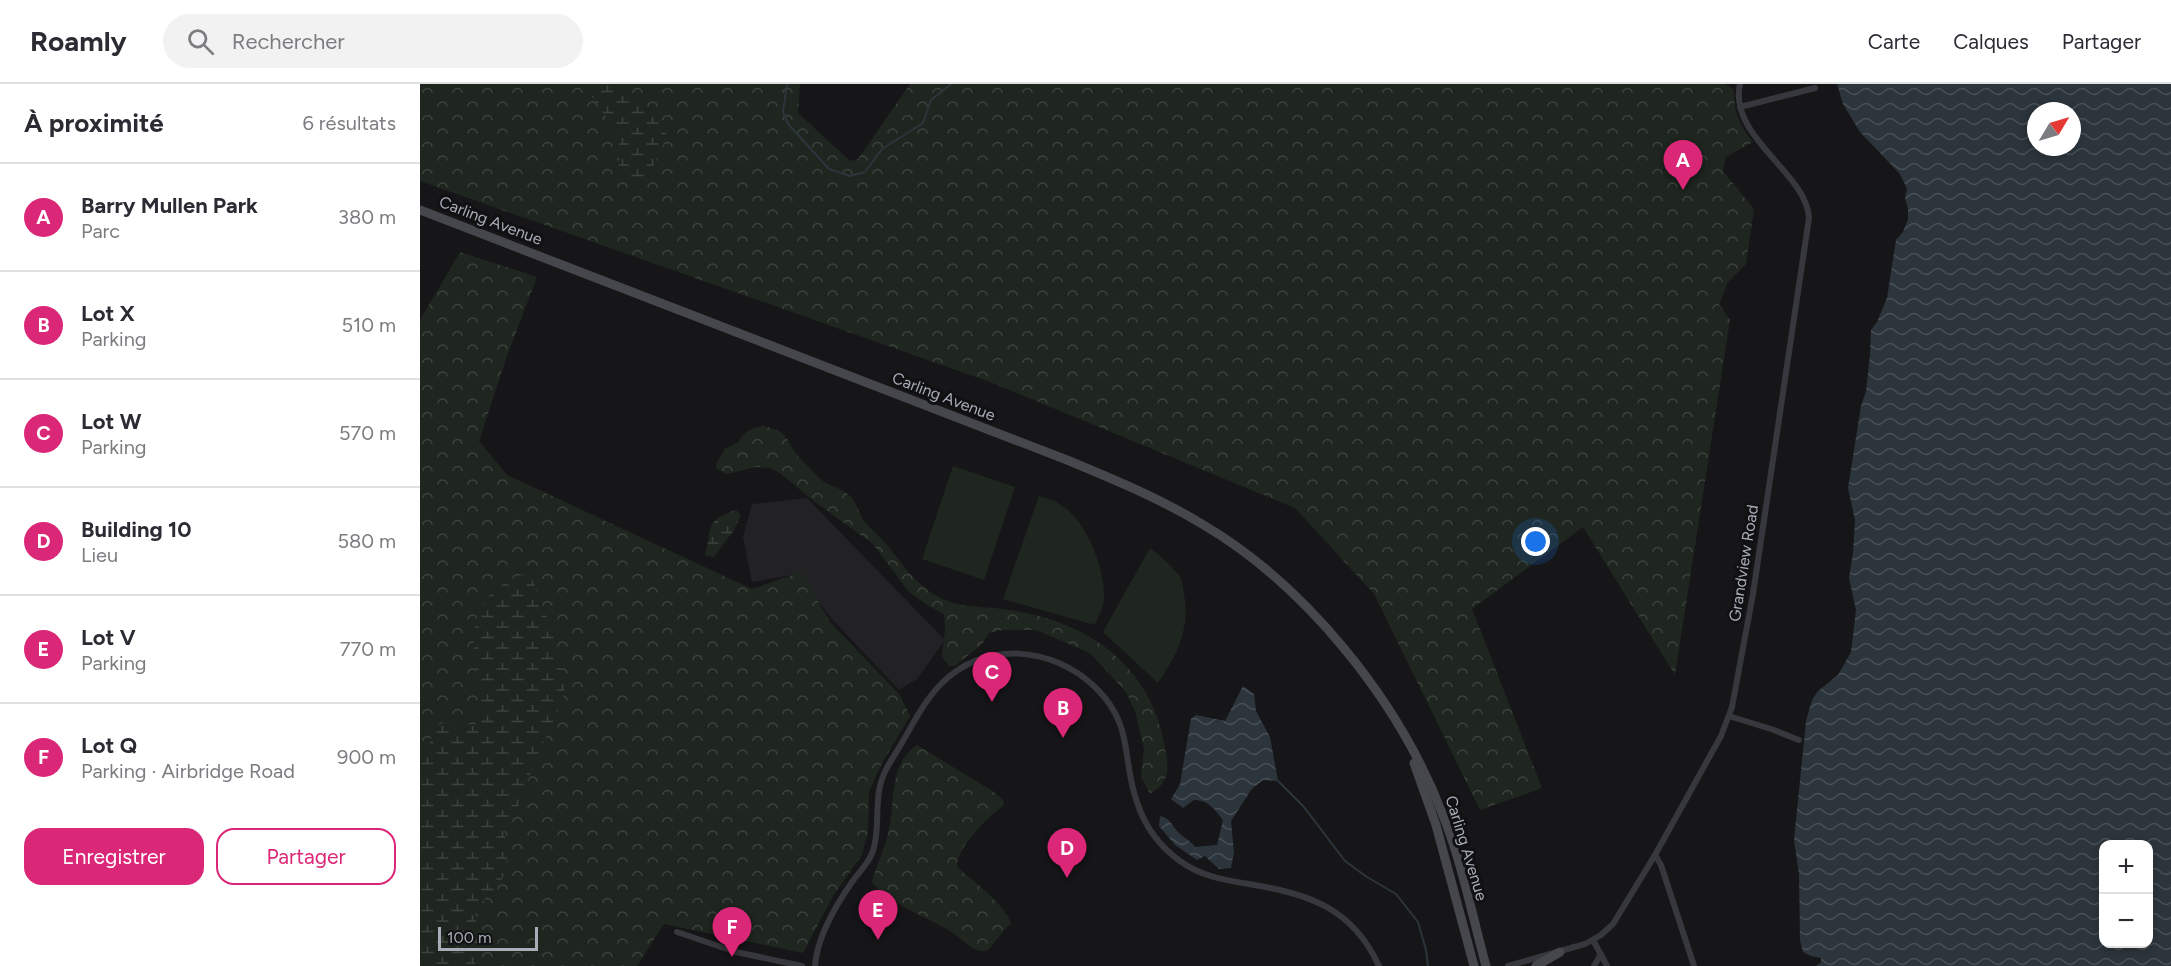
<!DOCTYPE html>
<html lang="fr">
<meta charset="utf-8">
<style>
body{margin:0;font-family:Figtree,sans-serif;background:#f2f2f3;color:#2b2b33}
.controls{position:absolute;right:18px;bottom:18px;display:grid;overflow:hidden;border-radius:12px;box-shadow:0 3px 9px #0003}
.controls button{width:54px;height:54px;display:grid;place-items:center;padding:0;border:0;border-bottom:2px solid #e1e1e2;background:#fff;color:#2b2b33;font:30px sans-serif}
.compass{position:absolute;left:1607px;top:18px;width:54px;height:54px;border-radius:50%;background:#fff;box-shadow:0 3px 9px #0003;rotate:52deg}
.scale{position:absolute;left:18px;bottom:15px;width:100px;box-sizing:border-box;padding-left:6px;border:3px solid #a8adb8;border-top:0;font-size:16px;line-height:21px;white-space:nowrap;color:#a8adb8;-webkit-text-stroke:4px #111113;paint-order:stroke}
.you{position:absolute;left:1116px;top:458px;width:21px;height:21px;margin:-15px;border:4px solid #fff;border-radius:50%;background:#1a73e8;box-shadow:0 0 0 9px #1a73e833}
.badge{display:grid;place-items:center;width:39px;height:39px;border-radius:50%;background:#db2777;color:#fff;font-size:20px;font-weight:700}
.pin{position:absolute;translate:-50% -50px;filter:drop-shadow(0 2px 3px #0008)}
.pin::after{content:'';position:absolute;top:32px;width:21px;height:18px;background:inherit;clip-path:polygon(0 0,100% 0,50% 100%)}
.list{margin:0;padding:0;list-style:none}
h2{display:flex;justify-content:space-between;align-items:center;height:78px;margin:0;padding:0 24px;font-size:26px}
h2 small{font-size:20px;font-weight:400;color:#7c7c81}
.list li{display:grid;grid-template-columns:39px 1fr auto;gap:18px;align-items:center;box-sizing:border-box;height:108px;padding:0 24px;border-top:2px solid #e1e1e2}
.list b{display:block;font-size:22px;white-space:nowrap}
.list p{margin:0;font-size:20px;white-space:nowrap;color:#7c7c81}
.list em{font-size:20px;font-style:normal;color:#7c7c81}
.actions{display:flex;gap:12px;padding:18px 24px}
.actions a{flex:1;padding:14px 0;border:2px solid #db2777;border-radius:18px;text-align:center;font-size:21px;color:#db2777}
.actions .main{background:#db2777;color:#fff}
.icon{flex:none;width:33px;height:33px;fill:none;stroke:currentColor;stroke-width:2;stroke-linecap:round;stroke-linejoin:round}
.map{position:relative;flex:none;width:1751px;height:882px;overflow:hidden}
header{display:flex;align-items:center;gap:36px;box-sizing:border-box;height:84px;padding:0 30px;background:#fff;border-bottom:2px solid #e1e1e2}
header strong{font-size:28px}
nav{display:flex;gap:33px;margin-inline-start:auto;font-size:21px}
.search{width:420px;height:54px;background:#f2f2f3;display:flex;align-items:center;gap:15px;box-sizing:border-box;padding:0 21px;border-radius:33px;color:#7c7c81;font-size:22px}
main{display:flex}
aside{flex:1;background:#fff}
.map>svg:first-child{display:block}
.built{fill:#222225}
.grass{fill:#1e261f}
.forest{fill:url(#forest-crowns)}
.wetland{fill:url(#wetland-marsh)}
.water{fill:url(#water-waves);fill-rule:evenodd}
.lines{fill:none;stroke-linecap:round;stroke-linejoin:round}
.stream{stroke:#2c353c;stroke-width:2}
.street{stroke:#37383d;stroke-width:6}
.secondary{stroke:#45474d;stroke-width:9}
.labels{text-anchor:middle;stroke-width:6;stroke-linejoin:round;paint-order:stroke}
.street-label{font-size:16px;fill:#a8adb8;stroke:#111113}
</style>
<header>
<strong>Roamly</strong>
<div class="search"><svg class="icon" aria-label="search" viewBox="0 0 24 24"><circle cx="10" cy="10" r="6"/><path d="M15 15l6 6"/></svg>Rechercher</div>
<nav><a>Carte</a><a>Calques</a><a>Partager</a></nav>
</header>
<main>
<aside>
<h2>À proximité<small>6 résultats</small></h2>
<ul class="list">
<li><span class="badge">A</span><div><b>Barry Mullen Park</b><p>Parc</p></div><em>380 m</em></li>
<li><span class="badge">B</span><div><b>Lot X</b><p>Parking</p></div><em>510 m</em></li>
<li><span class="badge">C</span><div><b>Lot W</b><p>Parking</p></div><em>570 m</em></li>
<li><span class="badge">D</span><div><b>Building 10</b><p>Lieu</p></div><em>580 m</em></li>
<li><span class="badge">E</span><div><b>Lot V</b><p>Parking</p></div><em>770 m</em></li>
<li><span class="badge">F</span><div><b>Lot Q</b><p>Parking · Airbridge Road</p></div><em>900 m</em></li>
</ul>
<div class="actions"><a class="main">Enregistrer</a><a>Partager</a></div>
</aside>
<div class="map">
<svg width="1751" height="882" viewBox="0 0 1751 882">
<defs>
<pattern id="forest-crowns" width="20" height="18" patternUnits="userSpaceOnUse" patternTransform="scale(1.5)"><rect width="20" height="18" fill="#1e261f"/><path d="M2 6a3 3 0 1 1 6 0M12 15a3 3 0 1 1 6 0" fill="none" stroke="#3c433d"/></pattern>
<pattern id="wetland-marsh" width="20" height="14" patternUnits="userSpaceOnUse" patternTransform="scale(1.5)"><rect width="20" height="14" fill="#1e261f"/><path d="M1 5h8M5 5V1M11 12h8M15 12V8" fill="none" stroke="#3c433d"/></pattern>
<pattern id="water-waves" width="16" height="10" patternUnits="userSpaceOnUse" patternTransform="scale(1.5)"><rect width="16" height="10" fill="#2c353c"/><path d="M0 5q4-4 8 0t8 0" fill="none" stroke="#485056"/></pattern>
</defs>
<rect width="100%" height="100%" fill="#161618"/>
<path class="built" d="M387,414L525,556L497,595L479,606L412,535L378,490L332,498L323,453L332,420Z"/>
<g class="grass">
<path d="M533,382L595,403L564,496L502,475Z"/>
<path d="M619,412C624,414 631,415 636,418C666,433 685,483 684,515C684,523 678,533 675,541L583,515Z"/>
<path d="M730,464C741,473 752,481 760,493C763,499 763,506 764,511C771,544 756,573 738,599L683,548Z"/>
</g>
<g class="forest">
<path d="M0,0H380L378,29L430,77L438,75L490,0H1305L1314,6C1314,29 1319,40 1333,58L1306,73L1303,87L1334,125L1326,180L1308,198L1299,220L1310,236L1255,591L1163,443L1052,525L1122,704L1060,726L954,510L875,424L570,298L0,97Z"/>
<path d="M40,168L117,193L86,275L59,357L87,391L332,505L382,488L410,538L480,611L490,632L461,681L449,708L448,748L442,771L413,812L383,869L244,840L217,882H33L0,727V236Z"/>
<path d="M343,342C365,347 364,350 375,368C380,376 391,384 397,392C405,402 422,403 431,413C437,420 439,430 444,437C451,445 459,452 466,460C479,475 489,492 505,504C531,525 551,521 582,525C660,534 729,576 744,659C748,681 753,696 730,710L721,693L724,665L715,627L706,608L670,569L616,546H582L569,549L562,560L535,582H529L522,573L525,546L524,530L509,522L489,508L453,460L395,418L360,389L349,384L336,383L307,390L297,385L296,380L305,365L317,359L326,348L334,344Z"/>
<path d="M497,661L574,708L584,717L583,722C569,732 535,765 537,783C552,796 587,822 591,840C583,845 571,866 566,867C552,869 541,853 530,847C509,834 465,818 452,798C456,781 464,767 468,750C476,719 467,682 497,661Z"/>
</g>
<g class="wetland">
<path d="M163,0H190L238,33L246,45V55L231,87L216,98L199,88V51Z"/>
<path d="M316,426L321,431L314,446L294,473L285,471C293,442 284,437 316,426Z"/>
<path d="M103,490L113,497L135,554L145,603L141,620L117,672L96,729L84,742C86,765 92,787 75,805C69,812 61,818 56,826L55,882H0V675L7,672C10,664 10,650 15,644C25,631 48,645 61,639C63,627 60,614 58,602C51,549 46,514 103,490Z"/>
</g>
<g class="water">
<path d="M1417,0H1751V882H1396L1401,878V874L1391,872L1383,868L1380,856L1379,790L1374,756L1386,637L1392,616L1398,607L1418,591L1431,568L1436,526L1429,494L1433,469L1435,436L1428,404L1441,322L1446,307L1450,271L1451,246L1457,238L1467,214L1476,156L1483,148L1488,135V124L1485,114L1487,105L1480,90L1440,48L1423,20ZM1616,27H1652V63H1616ZM1728,760V860H1684V760Z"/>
<path d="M823,602L834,610L836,627L850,653L858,697L843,696L831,706L811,737L814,768L811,784L799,785L785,772L777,776L755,761L739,742L740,732C751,734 752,743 759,749C765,755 769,755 775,763L797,761L803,736C795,726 789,716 774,716L763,724L751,715L760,700L771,635L776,631L805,637Z"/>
</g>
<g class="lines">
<g class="stream">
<path d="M367,0L363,28L368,40L409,85L430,92L445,88L462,65L503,39L511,16L531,0"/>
<path d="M858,697L884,723L925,777L947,793L976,810L998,838L1006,866L1008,882"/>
</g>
<g class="street">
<path d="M1320,23L1395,4"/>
<path d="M1309,632L1351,645L1379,656"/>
<path d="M1235,771L1241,781L1274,882"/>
<path d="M257,848L316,868L382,882"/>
<path d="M1173,856L1187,882"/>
<path d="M395,882C397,853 416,821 432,798C439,788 449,779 453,767C461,743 453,714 464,690C468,680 475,671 480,662C492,642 504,617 521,600C564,556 632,562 675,603C715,642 701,674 717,718C725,743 739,762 760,777C780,792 804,796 829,800C888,810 932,823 959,882"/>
<path d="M1088,882L1165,860L1181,851L1193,840L1235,771L1301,652L1312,623L1333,510L1389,134C1387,89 1308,53 1320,0"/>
<path d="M1174,882L1181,870"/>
</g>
<g class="secondary">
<path d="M0,126L647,376C693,395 739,414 782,440C886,501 979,617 1022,729C1042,778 1052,831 1066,882"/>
<path d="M994,679L1016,741L1054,882"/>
<path d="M1116,882L1140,868"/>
</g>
</g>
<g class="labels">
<g class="street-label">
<text transform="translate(71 136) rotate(21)" y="6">Carling Avenue</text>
<text transform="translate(524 312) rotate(21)" y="6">Carling Avenue</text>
<text transform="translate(1323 479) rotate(-81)" y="6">Grandview Road</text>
<text transform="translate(1047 764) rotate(73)" y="6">Carling Avenue</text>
</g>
</g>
</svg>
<div class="controls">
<button>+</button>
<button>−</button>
</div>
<svg class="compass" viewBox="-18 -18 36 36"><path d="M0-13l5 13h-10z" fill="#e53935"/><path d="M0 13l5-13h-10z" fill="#7c7c81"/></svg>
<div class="scale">100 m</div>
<div class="you"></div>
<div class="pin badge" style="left:1263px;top:106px">A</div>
<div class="pin badge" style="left:643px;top:654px">B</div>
<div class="pin badge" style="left:572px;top:618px">C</div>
<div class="pin badge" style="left:647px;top:794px">D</div>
<div class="pin badge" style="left:458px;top:856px">E</div>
<div class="pin badge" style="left:312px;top:873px">F</div>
</div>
</main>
